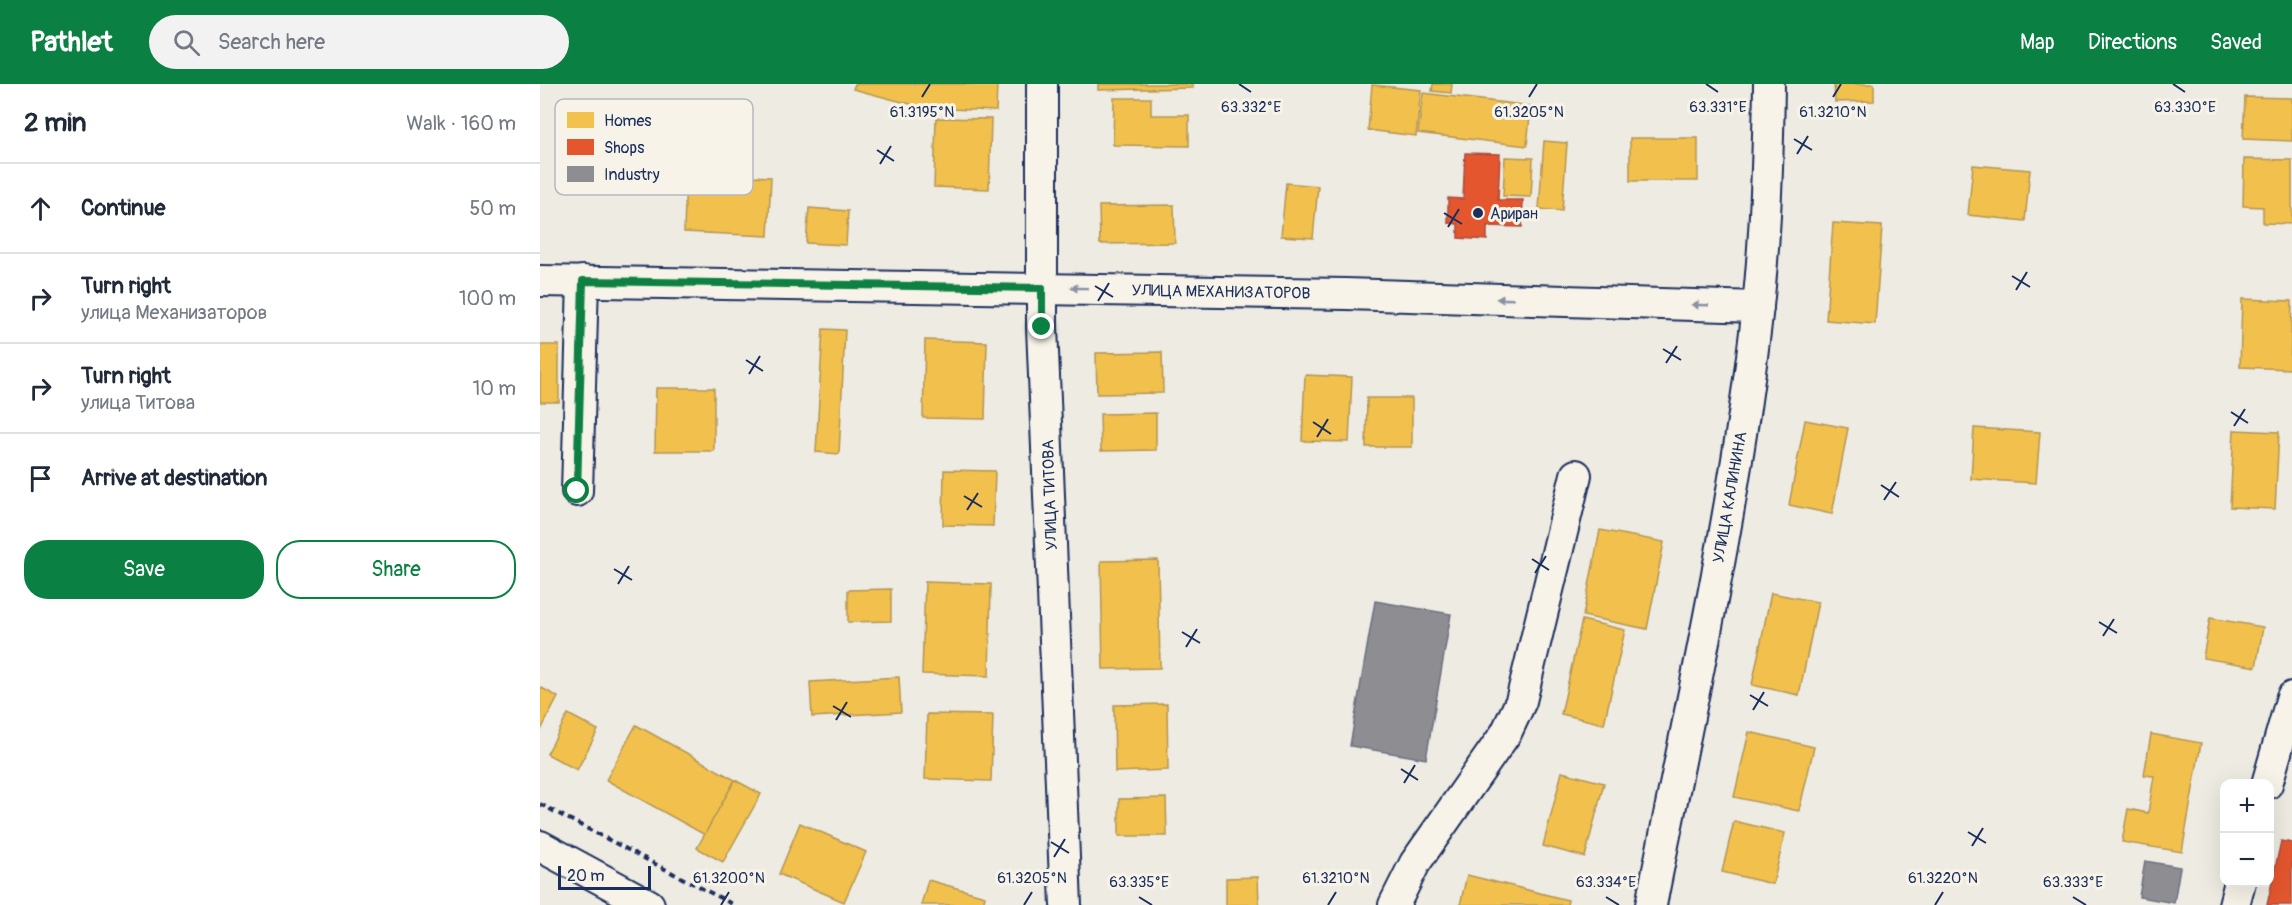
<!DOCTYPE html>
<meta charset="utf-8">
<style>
body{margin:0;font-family:Pangolin,sans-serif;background:#f2f2f3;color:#1f2937}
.controls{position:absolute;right:18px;bottom:18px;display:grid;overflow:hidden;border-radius:12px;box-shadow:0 6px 24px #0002}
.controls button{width:54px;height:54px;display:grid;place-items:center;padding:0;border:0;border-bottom:2px solid #e0e1e3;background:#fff;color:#1f2937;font:30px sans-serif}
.scale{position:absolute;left:18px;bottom:15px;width:93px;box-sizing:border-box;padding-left:6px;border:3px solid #1b2f5e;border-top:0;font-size:16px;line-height:21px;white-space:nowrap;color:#1b2f5e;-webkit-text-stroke:4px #f7f3e8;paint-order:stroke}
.stop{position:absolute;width:18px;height:18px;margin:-14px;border:4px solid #0b8043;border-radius:50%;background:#fff}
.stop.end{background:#0b8043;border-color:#fff;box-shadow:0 2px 6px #0008}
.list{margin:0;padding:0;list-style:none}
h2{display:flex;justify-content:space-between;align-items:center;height:78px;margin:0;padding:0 24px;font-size:26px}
h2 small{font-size:20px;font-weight:400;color:#747a83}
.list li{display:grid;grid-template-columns:39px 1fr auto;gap:18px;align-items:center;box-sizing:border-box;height:90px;padding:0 24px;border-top:2px solid #e0e1e3}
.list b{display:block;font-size:22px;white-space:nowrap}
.list p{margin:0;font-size:20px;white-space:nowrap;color:#747a83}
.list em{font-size:20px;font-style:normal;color:#747a83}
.actions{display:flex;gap:12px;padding:18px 24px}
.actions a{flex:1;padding:14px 0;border:2px solid #0b8043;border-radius:24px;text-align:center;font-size:21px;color:#0b8043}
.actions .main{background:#0b8043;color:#fff}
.icon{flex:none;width:33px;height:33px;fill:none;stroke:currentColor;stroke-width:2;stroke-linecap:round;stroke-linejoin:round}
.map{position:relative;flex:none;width:1752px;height:821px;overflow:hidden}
header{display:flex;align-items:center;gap:36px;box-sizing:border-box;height:84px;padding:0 30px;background:#0b8043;color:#fff}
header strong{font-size:28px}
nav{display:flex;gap:33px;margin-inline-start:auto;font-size:21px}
.search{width:420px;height:54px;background:#f2f2f3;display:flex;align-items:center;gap:15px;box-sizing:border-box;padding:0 21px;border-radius:33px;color:#747a83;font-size:22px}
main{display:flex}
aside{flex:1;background:#fff}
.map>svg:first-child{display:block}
.homes{fill:#f2c14e;stroke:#b29553;stroke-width:1.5}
.shops{fill:#e4572e;stroke:#a84b3c;stroke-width:1.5}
.industry{fill:#8d8d92;stroke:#6b7182;stroke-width:1.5}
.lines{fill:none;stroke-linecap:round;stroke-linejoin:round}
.minor-casing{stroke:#1b2f5e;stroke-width:34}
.path{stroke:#1b2f5e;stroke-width:4;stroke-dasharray:6 4.5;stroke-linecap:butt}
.minor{stroke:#f7f3e8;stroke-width:30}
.oneway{fill:#8991a3}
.route{stroke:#0b8043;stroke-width:8}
.ticks{fill:none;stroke:#1b2f5e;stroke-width:2}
.poi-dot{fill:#1b2f5e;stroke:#f7f3e8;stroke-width:2}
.labels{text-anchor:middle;stroke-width:6;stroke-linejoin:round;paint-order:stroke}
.poi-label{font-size:16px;fill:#1b2f5e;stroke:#f7f3e8;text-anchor:start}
.street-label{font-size:16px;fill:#1b2f5e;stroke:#f7f3e8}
.key{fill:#f7f3e8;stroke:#b5b8bf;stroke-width:1.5}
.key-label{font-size:16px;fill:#1b2f5e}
.ticks-label{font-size:15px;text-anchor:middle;fill:#1b2f5e;stroke:#f7f3e8;stroke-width:6;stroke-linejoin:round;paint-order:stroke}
</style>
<header>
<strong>Pathlet</strong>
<div class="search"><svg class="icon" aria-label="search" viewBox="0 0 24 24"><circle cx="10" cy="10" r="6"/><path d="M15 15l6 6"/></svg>Search here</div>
<nav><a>Map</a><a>Directions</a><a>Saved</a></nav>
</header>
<main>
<aside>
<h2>2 min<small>Walk · 160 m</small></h2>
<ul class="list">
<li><svg class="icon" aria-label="ahead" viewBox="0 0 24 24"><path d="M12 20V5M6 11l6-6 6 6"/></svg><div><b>Continue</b></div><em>50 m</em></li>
<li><svg class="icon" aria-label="right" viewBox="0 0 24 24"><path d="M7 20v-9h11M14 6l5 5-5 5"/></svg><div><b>Turn right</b><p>улица Механизаторов</p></div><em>100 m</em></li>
<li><svg class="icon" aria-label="right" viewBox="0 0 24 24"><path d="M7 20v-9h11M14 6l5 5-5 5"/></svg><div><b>Turn right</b><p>улица Титова</p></div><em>10 m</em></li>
<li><svg class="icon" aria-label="arrive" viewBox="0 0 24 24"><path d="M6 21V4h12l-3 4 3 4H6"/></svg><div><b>Arrive at destination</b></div></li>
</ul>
<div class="actions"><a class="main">Save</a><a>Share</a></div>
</aside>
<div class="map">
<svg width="1752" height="821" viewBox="0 0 1752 821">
<rect width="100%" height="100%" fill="#eeebe2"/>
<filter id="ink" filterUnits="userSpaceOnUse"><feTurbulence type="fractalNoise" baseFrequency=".0167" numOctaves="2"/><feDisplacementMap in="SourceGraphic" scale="12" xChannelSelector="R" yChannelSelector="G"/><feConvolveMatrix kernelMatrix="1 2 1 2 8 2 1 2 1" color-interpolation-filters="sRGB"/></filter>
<g filter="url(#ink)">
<g class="homes">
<path d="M315,0H457L456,27L385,24L313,5Z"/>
<path d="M558,0H653V4L558,6Z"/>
<path d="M893,0H912L911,9L892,7Z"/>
<path d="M1294,0H1334V17L1295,18Z"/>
<path d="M832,1L881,6L876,52L828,46Z"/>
<path d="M883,9L991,22L987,62L878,49Z"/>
<path d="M1705,13L1752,14V57L1703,55Z"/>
<path d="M574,14H611V31H649V62L573,61Z"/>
<path d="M396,34L451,35L449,105L394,103Z"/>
<rect x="1090" y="54" width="68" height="43"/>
<path d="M1004,57L1027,59L1022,127L999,125Z"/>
<path d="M965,73L993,74L991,113L963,112Z"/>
<path d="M1704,75L1752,76V140L1723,139V123L1703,122Z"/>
<path d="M1433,81L1490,86L1485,137L1428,131Z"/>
<path d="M146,89L231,93L228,152L144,148Z"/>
<path d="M746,99L778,102L773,154L741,152Z"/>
<path d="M634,121L635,159L560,160L559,122Z"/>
<path d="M269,124L308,127L306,161L266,159Z"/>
<path d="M1293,139L1342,142L1335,240L1286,236Z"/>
<path d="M1702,215L1752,217L1750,285L1700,283Z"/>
<path d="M283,245L305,246L299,370L276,368Z"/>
<path d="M385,256L447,258L445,335L383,334Z"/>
<rect x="0" y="261" width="19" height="57"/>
<path d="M622,268L623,309L557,310L556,269Z"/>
<path d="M765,291L812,293L809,358L762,357Z"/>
<path d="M116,304H174V367H115Z"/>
<path d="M827,314H872V363H826Z"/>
<path d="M616,329V366L561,367L560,330Z"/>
<path d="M1265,336L1308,344L1292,430L1249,421Z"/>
<path d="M1434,344L1500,348L1496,399L1431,395Z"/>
<path d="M1694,346L1739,348L1735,425L1690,423Z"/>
<path d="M404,386L455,387L453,442L403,441Z"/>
<path d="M1060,446L1124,458L1107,545L1043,532Z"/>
<path d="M618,476L620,584L563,585L561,477Z"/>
<path d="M385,498L451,500L449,592L382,590Z"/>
<path d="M351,505V537L308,538V506Z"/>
<path d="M1231,509L1278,518L1259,611L1212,601Z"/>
<path d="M1670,534L1723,543L1716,583L1663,574Z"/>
<path d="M1042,536L1085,546L1064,640L1021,630Z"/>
<path d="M359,593L361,628L272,633L270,598Z"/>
<path d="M0,603L18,613L0,648Z"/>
<path d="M627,620L628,686L575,688L574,621Z"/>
<path d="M28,630L58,646L37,686L7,670Z"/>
<path d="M387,630L453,631L451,697L385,695Z"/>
<path d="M96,641L195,696L165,751L66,696Z"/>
<path d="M1209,648L1274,663L1259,727L1194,713Z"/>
<path d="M1611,650L1661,659L1642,768L1582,758L1588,725L1608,729L1614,692L1604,691Z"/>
<path d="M1022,688L1064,699L1045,773L1003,762Z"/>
<path d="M195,696L221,710L183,778L157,764Z"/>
<path d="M626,714L627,752H579V715Z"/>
<path d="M1194,737L1245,749L1233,800L1182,788Z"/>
<path d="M260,739L326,768L304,818L239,790Z"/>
<path d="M927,791L1028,816L1027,821H920Z"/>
<path d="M718,793L719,821H686V794Z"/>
<path d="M388,796L445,812L443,821H381Z"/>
</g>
<g class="shops">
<path d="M925,69L960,70L958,116H983L982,143L947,142V156L918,154V140L908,139V114L923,115Z"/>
<path d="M1741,757L1752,759V821H1727Z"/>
</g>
<g class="industry">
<path d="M835,517L911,530L886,675L810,662Z"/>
<path d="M1605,777L1640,783L1634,819L1599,813Z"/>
</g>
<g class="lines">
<defs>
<g id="minor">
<path d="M502,0V243L526,821"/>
<path d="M0,197L806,210L1218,223"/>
<path d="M37,407L43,197"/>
<path d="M1727,700L1752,613"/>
<path d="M0,762L109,821"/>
<path d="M854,821L875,779L966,649L981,617L1036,391"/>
<path d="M1111,821C1150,622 1196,424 1218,222C1226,148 1228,74 1229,0"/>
<path d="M1694,821L1700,798"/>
</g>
</defs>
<use href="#minor" class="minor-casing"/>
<path class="path" d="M0,720L194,821"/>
<use href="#minor" class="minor"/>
</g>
<defs><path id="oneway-solid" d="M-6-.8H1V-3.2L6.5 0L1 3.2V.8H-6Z" transform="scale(1.5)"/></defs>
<g class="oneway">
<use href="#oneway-solid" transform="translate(539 204) rotate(-179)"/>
<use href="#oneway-solid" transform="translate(965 215) rotate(-178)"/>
<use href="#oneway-solid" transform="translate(1160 221) rotate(-178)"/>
</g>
</g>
<g class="lines" filter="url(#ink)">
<path class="route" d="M37,407L43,197L502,204V243"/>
</g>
<path class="ticks" d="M699,0L711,8M1166,0L1178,8M1633,0L1645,8M382,13L390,0M989,13L997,0M1293,13L1301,0M1254,55L1272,66M337,66L354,77M1257,70L1268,52M340,80L351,62M904,129L922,140M908,143L919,125M1472,192L1490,203M555,202L573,213M1476,206L1487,188M558,217L569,199M1123,265L1141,276M206,276L223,287M1126,279L1137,262M209,290L220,272M1691,328L1708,339M773,338L791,350M1694,342L1705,325M777,353L788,335M1341,401L1359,413M424,412L442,423M1344,416L1356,398M427,426L438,409M992,475L1009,486M74,485L92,496M995,489L1006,472M78,500L89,482M1559,538L1577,549M642,548L660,559M1563,552L1574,535M646,563L657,545M1210,611L1228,622M293,622L311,633M1213,626L1224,608M296,636L307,618M861,685L878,696M864,699L875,681M1428,748L1446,759M511,758L529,769M1432,762L1443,744M514,773L525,755M599,813L612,821M1066,813L1079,821M1533,813L1546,821M181,821L189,808M484,821L492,808M788,821L796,808M1395,821L1403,808"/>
<circle class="poi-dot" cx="938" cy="129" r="6"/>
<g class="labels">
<g class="poi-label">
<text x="950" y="135">Ариран</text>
</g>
<g class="street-label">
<text transform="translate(681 207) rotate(1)" y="6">УЛИЦА МЕХАНИЗАТОРОВ</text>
<text transform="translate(509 411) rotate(-92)" y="6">УЛИЦА ТИТОВА</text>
<text transform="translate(1189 413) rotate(-80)" y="6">УЛИЦА КАЛИНИНА</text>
</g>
</g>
<rect x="15" y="15" width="198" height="96" rx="9" class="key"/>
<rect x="27" y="28" width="27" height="16" fill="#f2c14e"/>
<rect x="27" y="55" width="27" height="16" fill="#e4572e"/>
<rect x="27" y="82" width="27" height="16" fill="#8d8d92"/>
<g class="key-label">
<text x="64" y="42">Homes</text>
<text x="64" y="69">Shops</text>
<text x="64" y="96">Industry</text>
</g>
<g class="ticks-label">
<text x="1645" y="28">63.330°E</text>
<text x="711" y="28">63.332°E</text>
<text x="1178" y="28">63.331°E</text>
<text x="382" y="33">61.3195°N</text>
<text x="989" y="33">61.3205°N</text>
<text x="1293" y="33">61.3210°N</text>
<text x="189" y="799">61.3200°N</text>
<text x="492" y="799">61.3205°N</text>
<text x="796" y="799">61.3210°N</text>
<text x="1403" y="799">61.3220°N</text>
<text x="599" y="803">63.335°E</text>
<text x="1066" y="803">63.334°E</text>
<text x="1533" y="803">63.333°E</text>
</g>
</svg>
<div class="controls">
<button>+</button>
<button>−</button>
</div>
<div class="scale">20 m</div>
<div class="stop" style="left:37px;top:407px"></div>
<div class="stop end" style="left:502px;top:243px"></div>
</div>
</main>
